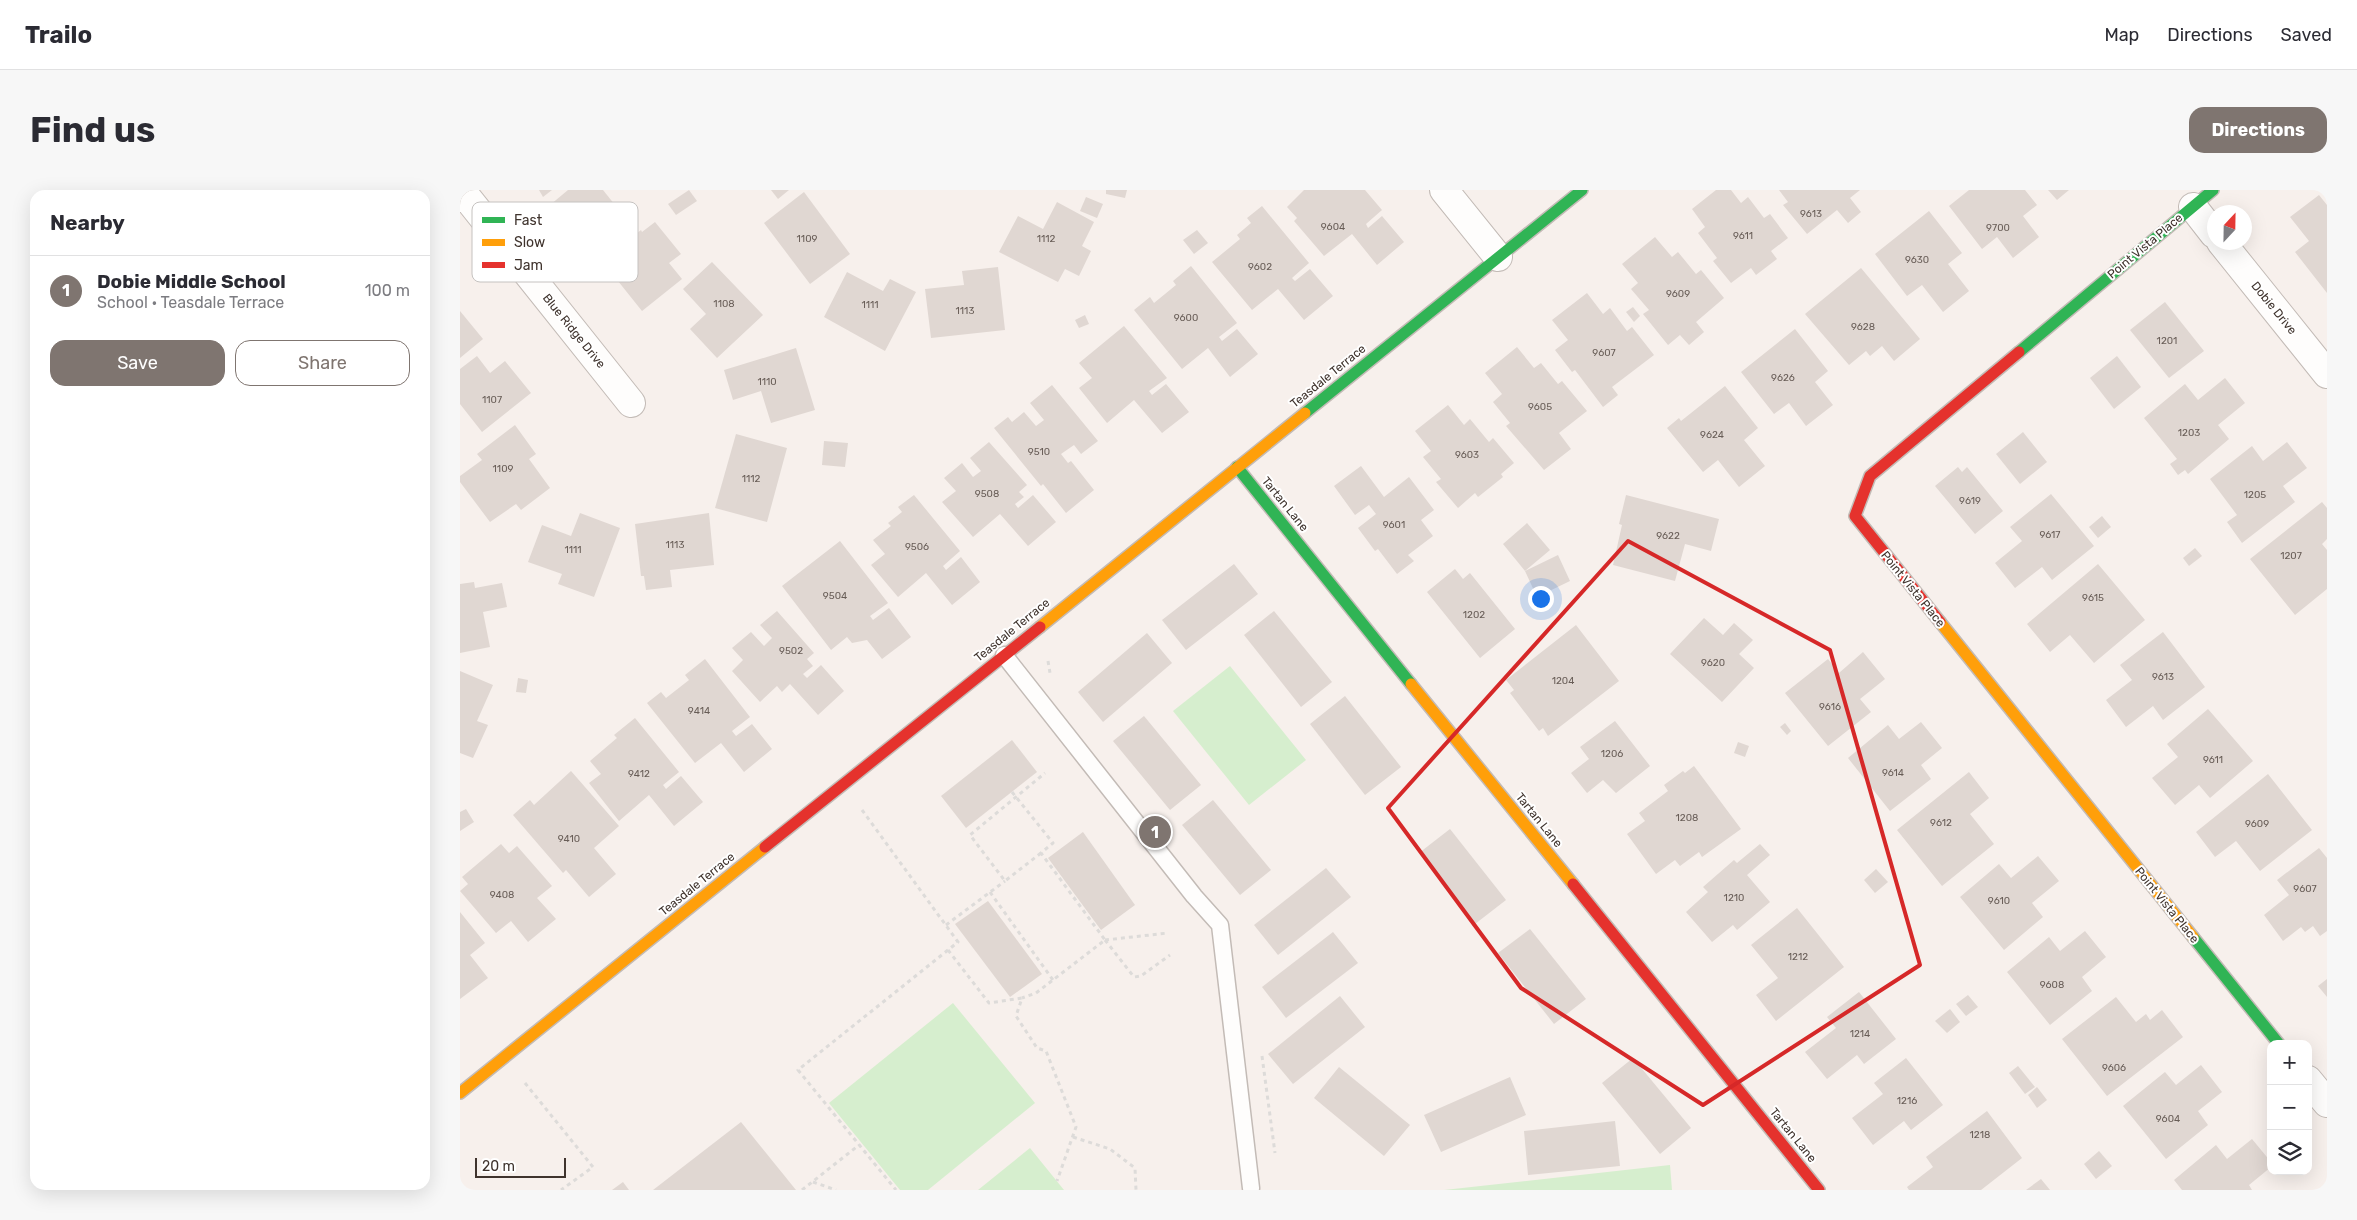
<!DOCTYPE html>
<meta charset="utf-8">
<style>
body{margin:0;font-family:Rubik,sans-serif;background:#f7f7f7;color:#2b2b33}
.controls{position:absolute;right:15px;bottom:15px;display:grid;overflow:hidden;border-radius:10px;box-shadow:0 5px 20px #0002}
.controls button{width:45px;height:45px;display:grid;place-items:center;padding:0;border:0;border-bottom:1px solid #e1e1e2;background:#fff;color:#2b2b33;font:25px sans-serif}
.compass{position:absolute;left:1747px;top:15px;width:45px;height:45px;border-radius:50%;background:#fff;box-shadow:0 5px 20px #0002;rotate:22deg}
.scale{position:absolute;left:15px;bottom:12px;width:91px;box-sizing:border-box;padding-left:5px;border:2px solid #3f332d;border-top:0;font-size:14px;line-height:18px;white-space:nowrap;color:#3f332d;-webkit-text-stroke:4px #fff;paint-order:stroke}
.you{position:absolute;left:1080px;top:408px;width:18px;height:18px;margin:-12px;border:4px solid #fff;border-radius:50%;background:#1a73e8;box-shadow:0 0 0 8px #1a73e833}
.badge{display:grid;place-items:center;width:32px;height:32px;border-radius:50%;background:#7f7570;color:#fff;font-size:16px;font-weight:700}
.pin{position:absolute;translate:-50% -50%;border:2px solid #fff;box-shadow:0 1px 5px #0006}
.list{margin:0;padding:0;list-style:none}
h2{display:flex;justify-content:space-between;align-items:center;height:65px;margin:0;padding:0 20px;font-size:21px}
h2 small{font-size:16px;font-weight:400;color:#7c7c81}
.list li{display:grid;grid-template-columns:32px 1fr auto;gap:15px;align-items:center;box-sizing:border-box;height:70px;padding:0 20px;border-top:1px solid #e1e1e2}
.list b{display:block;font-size:19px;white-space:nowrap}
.list p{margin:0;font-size:16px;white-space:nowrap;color:#7c7c81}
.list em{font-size:16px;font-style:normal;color:#7c7c81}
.actions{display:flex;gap:10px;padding:15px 20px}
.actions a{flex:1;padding:11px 0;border:1px solid #7f7570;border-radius:15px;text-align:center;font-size:18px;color:#7f7570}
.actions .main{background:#7f7570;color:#fff}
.icon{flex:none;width:28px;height:28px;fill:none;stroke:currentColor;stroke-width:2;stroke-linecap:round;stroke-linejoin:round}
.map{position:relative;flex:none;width:1867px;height:1000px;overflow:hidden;border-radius:15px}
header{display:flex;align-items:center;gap:30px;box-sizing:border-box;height:70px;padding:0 25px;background:#fff;border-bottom:1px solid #e1e1e2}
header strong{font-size:24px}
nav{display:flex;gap:28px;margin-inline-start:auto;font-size:18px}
.intro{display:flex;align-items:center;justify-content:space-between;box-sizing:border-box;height:120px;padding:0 30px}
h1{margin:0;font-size:35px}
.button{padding:12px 22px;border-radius:15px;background:#7f7570;color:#fff;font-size:18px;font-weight:700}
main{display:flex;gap:30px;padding:0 30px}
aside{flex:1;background:#fff;border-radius:15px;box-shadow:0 5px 20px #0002}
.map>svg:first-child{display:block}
.green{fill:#d6eece}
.building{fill:#e0d7d2}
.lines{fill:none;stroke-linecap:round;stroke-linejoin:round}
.lane-casing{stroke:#c3bbb6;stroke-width:19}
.street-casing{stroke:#c3bbb6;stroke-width:30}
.fast-casing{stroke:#c3bbb6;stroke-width:14}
.slow-casing{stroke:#c3bbb6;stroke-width:14}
.jam-casing{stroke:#c3bbb6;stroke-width:14}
.path{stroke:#dddbd9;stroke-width:3;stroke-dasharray:4 4;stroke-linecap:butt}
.lane{stroke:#fefdfc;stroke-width:16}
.street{stroke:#fefdfc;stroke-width:28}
.fast{stroke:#30b455;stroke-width:11}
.slow{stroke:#ff9f0a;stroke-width:11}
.jam{stroke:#e5322d;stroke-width:11}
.marked{fill:none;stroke:#d62828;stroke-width:4;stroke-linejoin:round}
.labels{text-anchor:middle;stroke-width:4;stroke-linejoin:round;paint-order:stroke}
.number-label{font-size:10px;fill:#685d57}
.street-label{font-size:12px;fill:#3f332d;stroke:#fff}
.key{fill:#fff;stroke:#c5c2c0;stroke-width:1}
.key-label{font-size:14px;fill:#3f332d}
</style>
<header>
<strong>Trailo</strong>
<nav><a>Map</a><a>Directions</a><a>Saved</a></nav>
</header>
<div class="intro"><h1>Find us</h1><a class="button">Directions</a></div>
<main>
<aside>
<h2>Nearby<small></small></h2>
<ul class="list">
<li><span class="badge">1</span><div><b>Dobie Middle School</b><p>School · Teasdale Terrace</p></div><em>100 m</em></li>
</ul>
<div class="actions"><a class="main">Save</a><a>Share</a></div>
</aside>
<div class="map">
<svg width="1867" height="1000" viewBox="0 0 1867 1000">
<rect width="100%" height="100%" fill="#f7f0ec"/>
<g class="green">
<path d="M770,476L846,570L789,615L713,521Z"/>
<path d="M493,813L575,913L468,1000H440L369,913Z"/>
<path d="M570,958L604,1000H518Z"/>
<path d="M1210,975L1212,1000H984Z"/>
</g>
<g class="building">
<path d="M79,0H92L83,7Z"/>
<path d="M108,0H143L167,30L128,62L90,15Z"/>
<path d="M229,0L237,11L216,25L208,14Z"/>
<path d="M311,0H329L318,9Z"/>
<path d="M646,0H667L665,8L646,4Z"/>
<path d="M844,0H905L922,20L906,34L908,38L922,26L944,52L917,75L892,44L864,66L834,31L837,28L827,17Z"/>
<path d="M1256,0H1271L1281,13L1288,7L1304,28L1310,24L1328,48L1311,61L1317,69L1296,85L1291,78L1271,93L1253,71L1257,68L1238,43L1245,37L1232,19Z"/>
<path d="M1319,0H1400L1390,8L1401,22L1388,33L1377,20L1347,44L1323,15L1328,12Z"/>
<path d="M1509,0H1565L1577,15L1563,26L1579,47L1553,68L1537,47L1522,59L1489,16Z"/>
<path d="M1588,0H1609L1597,10Z"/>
<path d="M344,2L390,64L350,94L304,33Z"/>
<path d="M1859,5L1867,15V103L1835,62L1849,51L1830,27Z"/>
<path d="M626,7L643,14L637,28L620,21Z"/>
<path d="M597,12L634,32L622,56L631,61L619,86L605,79L598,92L539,62L558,26L583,39Z"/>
<path d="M802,16L849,73L832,88L835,91L850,79L873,106L844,130L818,99L792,120L752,72L780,49L777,45L791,33L787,28Z"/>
<path d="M1469,21L1502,63L1488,74L1509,101L1483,122L1462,95L1447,106L1415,64Z"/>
<path d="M195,32L221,64L209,73L222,89L182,121L142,71L181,40L182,42Z"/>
<path d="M737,40L748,53L734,64L723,50Z"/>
<path d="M1195,47L1212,67L1218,62L1236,84L1241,80L1264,108L1236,132L1244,142L1229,155L1220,145L1208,155L1183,124L1189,120L1171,99L1178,93L1162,74Z"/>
<path d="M252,72L303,125L257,168L230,139L246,124L223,99Z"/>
<path d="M731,76L777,133L759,147L762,151L777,139L798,164L770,187L748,158L722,179L674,120L690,107L694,113L716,95L713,91Z"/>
<path d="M538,77L545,140L471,148L465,99L504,95L502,81Z"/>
<path d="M1401,78L1460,149L1434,171L1422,156L1410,166L1406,161L1389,175L1345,124Z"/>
<path d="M387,82L423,101L430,89L456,102L425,161L364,127Z"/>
<path d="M1127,103L1143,124L1150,118L1167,141L1172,137L1194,165L1152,197L1158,205L1143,217L1115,180L1112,182L1095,160L1108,150L1092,130Z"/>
<path d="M1705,112L1744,161L1709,188L1670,140Z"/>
<path d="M1173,117L1180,126L1174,132L1166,122Z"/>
<path d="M0,121L23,149L0,168Z"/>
<path d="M625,125L629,134L619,138L615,130Z"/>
<path d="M664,136L707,188L689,201L692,205L706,194L729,222L702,243L674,210L647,233L619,198L632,188L619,173Z"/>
<path d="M1335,139L1368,181L1355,192L1373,215L1346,236L1329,213L1314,224L1281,182Z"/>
<path d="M1057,157L1074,178L1081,173L1098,194L1102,191L1127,221L1099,243L1111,259L1084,280L1046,236L1050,233L1033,212L1042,204L1025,183Z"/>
<path d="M336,158L355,220L311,233L301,201L273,210L264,180Z"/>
<path d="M17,166L30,183L45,171L71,203L22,242L0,214V179Z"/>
<path d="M1657,166L1681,197L1654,219L1630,188Z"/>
<path d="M1765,188L1785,213L1758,235L1769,249L1728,284L1725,280L1718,285L1710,274L1717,269L1684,228L1725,194L1738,210Z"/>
<path d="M592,195L638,251L621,264L614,255L601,264L608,273L611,271L634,300L606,323L583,294L581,296L534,238L548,227L552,232L564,222L576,236L584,230L570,213Z"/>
<path d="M1265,196L1298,238L1284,250L1305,276L1279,297L1258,270L1243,282L1207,238L1219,228L1221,231Z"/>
<path d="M988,215L1004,235L1010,229L1029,252L1033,248L1054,273L1041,284L1043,287L1018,307L1015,303L998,318L976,292L981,289L963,267L971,261L955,241Z"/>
<path d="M55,235L76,264L69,269L90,298L61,320L56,314L30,332L0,292V286L22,270L17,264Z"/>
<path d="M1563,242L1587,272L1560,294L1536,264Z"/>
<path d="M276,244L327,258L307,332L255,318Z"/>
<path d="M364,251L388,253L385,277L362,275Z"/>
<path d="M529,252L567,295L559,302L564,307L555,314L558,318L573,305L596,332L568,356L540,324L513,347L482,312L496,301L484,288L502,273L513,287L521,281L510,268Z"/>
<path d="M1827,252L1847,278L1823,296L1835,312L1782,353L1767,332L1777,325L1750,289L1792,256L1803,271Z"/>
<path d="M901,276L924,307L949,287L974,320L961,330L973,346L948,365L954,371L937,384L918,359L915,361L898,338L916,324L909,315L895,325L874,296Z"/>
<path d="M1498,277L1502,282L1507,277L1543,321L1515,344L1475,296Z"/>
<path d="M1591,304L1634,356L1592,390L1582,377L1555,398L1535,373L1562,351L1550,337Z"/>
<path d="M454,305L500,361L483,376L486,380L501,367L520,392L492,415L466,383L438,407L411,375L425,364L413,350L431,336L428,333L442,322L438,317Z"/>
<path d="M1166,305L1259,329L1251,361L1225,354L1215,391L1153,375L1162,335L1159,334Z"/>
<path d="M1862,312L1867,318V349L1862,354L1867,360V399L1835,425L1790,369Z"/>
<path d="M120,323L160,338L134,407L98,394L102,384L68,372L82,335L111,346Z"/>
<path d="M249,323L254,375L210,380L212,397L186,400L184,386H181L175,334Z"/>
<path d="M1642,326L1651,337L1638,348L1629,337Z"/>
<path d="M1067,333L1090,360L1065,381L1043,354Z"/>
<path d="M380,351L428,413L410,426L413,430L429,418L451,447L422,469L407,450L392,453L387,447L371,460L322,396Z"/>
<path d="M1735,358L1742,366L1729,376L1723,368Z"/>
<path d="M1098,365L1110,391L1077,407L1065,381Z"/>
<path d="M774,374L798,404L726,460L702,430Z"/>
<path d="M1638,374L1685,430L1634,473L1610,445L1590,462L1567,434Z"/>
<path d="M995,379L1003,389L1010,383L1055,439L1020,468L967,402Z"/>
<path d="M14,392L15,398L42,393L47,417L23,422L30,457L0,463V394Z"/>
<path d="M317,421L354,463L347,469L353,476L343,484L347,488L361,475L384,501L358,525L330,494L322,502L317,496L300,512L272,481L283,470L272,458L291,442L304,456L312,448L300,435Z"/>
<path d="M814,421L872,492L841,517L784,445Z"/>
<path d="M1244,428L1263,445L1274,433L1293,450L1279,464L1294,478L1262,512L1210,464Z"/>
<path d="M1116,435L1159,491L1088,546L1083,538L1079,541L1050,503L1054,500L1046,490Z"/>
<path d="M1703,442L1745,497L1703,530L1693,516L1666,537L1646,510L1672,490L1660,475Z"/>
<path d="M687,443L712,473L643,532L618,502Z"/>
<path d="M1403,462L1425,489L1400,509L1411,522L1368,556L1325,503L1368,469L1379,483Z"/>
<path d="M245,469L290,527L272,541L276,546L292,534L312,559L284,582L261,553L235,573L187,513L201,502L206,508L229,490L225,485Z"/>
<path d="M0,481L33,495L17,531L28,535L13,568L0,563Z"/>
<path d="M58,488L68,490L66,503L56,502Z"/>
<path d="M885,506L941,577L905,605L850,534Z"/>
<path d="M1748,519L1793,571L1750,608L1739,595L1715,615L1692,588L1718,567L1707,554Z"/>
<path d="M684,526L741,595L710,620L653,551Z"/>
<path d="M175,528L219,582L203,595L206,599L221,586L243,612L214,636L189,605L159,631L129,593L141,584L130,571L157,548L154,545Z"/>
<path d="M1155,531L1190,576L1156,603L1143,590L1127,603L1111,583L1129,569L1120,557Z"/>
<path d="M1461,532L1482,558L1461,575L1471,589L1430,621L1388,568L1428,535L1439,549Z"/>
<path d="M1325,533L1331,541L1327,545L1320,537Z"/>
<path d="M552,550L577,582L506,638L481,606Z"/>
<path d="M1278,552L1289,556L1285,567L1274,563Z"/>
<path d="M1234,576L1281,639L1242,667L1239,662L1220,676L1215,670L1196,684L1167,644L1185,631L1179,623L1208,601L1204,595L1223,581L1225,583Z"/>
<path d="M111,581L159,636L134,658L156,684L129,707L106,680L103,683L53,625L70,610L74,615Z"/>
<path d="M1509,582L1529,608L1510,624L1534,654L1482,696L1437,640Z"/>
<path d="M1808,584L1852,640L1800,681L1776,651L1755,667L1736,642Z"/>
<path d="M753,610L811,680L780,705L722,635Z"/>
<path d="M6,619L14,632L0,641V622Z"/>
<path d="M990,639L1046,710L1015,734L959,663Z"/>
<path d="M623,642L675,715L641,740L588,668Z"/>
<path d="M41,654L49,663L57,656L92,696L77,708L96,729L68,752L51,731L36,743L0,701L8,694L2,687Z"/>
<path d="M1300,654L1310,665L1287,685L1310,712L1277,740L1273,735L1252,752L1226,722L1248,702L1243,697L1274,670L1277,673Z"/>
<path d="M1859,658L1867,668V741L1860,746L1853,736L1845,742L1841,737L1823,751L1804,725L1829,705L1817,690Z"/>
<path d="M1578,666L1599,691L1572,713L1583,727L1544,760L1500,707L1539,674L1551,688Z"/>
<path d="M866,678L891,707L818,765L794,735Z"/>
<path d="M1416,679L1428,692L1415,703L1404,690Z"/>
<path d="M528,711L582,784L550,807L495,734Z"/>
<path d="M1337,718L1384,777L1316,831L1296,805L1318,788L1291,755Z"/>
<path d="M0,722L25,753L10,765L28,788L0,809Z"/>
<path d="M1070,739L1126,809L1094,834L1038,763Z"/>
<path d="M1625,741L1646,767L1622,787L1632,801L1590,835L1547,782L1589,747L1600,761Z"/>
<path d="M873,742L898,773L826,828L802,797Z"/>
<path d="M1867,789V807L1858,796Z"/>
<path d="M1399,802L1436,849L1404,874L1397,865L1367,889L1345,862L1376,838L1367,827Z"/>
<path d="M1508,805L1518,817L1506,826L1496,814Z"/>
<path d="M880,806L905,837L833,894L808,864Z"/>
<path d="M1656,807L1676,832L1686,824L1690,830L1702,820L1723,847L1647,906L1602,849Z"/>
<path d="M1490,819L1500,832L1487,843L1475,831Z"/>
<path d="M1173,868L1231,938L1200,964L1142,893Z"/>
<path d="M1446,868L1483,915L1451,940L1444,931L1413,955L1392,928L1423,904L1414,893Z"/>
<path d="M1741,875L1762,902L1738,921L1748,935L1706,969L1663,916L1705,882L1716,895Z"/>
<path d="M1558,876L1575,897L1565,904L1549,883Z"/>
<path d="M879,877L950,935L924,966L854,908Z"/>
<path d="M1050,887L1066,925L981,962L964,925Z"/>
<path d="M1577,897L1587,910L1577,918L1568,905Z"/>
<path d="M1527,921L1562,968L1521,1000H1449L1447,997L1473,977L1466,967Z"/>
<path d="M1155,931L1160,976L1068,985L1064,941Z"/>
<path d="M281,932L336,1000H193Z"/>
<path d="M1792,949L1811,972V977L1789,995L1792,1000H1722L1714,990L1756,955L1767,969Z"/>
<path d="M1639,961L1652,976L1636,989L1624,974Z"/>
<path d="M1581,989L1590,1000H1566Z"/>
<path d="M163,992L169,1000H152Z"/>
</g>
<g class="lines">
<defs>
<path id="lane" d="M544,465L734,706L760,735L791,998"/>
<g id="street">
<path d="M1,0L171,213"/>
<path d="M984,0L1038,67"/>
<path d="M1733,17L1754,44"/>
<path d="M1761,52L1867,184"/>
<path d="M1848,890L1867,913"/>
</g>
<g id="fast">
<path d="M1559,162L1753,0"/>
<path d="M845,223L1122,0"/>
<path d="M777,277L951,494"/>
<path d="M1733,747L1819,854"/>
</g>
<g id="slow">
<path d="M1480,432L1733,747"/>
<path d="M580,437L845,223"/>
<path d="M951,494L1113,694"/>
<path d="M0,903L305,657"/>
</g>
<g id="jam">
<path d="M1480,432L1395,326L1410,286L1559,162"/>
<path d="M305,657L580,437"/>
<path d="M1113,694L1359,1000"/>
</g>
</defs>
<use href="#lane" class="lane-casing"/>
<use href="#street" class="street-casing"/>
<use href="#fast" class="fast-casing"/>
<use href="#slow" class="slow-casing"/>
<use href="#jam" class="jam-casing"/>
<g class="path">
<path d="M588,471L590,483"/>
<path d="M552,602L593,653L581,663L645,750L576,803L562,808"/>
<path d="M402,620L498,752L338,880L436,1000"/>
<path d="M581,663L545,691L510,645L585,583"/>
<path d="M530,702L593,790"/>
<path d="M486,735L545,691"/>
<path d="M645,750L674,787L681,786L710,765"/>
<path d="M645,750L708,743"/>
<path d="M488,760L529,813L562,808L556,826L577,858L586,861L616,937L597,991"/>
<path d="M802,866L815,963"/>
<path d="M65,893L133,977L101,1000"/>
<path d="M613,947L650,959L675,978L676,1000"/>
<path d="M353,992L376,1000"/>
<path d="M342,1000L399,955"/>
</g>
<use href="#lane" class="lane"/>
<use href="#street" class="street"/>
<use href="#fast" class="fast"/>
<use href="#slow" class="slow"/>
<use href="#jam" class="jam"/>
</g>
<path class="marked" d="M1168,351L1370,460L1460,775L1243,915L1061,798L928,618Z"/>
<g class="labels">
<g class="number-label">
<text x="1351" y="27">9613</text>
<text x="873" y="40">9604</text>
<text x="1538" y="41">9700</text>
<text x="1283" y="49">9611</text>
<text x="347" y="52">1109</text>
<text x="586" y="52">1112</text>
<text x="1457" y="73">9630</text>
<text x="800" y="80">9602</text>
<text x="1218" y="107">9609</text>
<text x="264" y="117">1108</text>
<text x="410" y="118">1111</text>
<text x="505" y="124">1113</text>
<text x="726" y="131">9600</text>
<text x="1403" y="140">9628</text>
<text x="1707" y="154">1201</text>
<text x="1144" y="166">9607</text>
<text x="1323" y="191">9626</text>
<text x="307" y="195">1110</text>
<text x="32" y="213">1107</text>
<text x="1080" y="220">9605</text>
<text x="1729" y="246">1203</text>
<text x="1252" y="248">9624</text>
<text x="579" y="265">9510</text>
<text x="1007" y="268">9603</text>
<text x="43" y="282">1109</text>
<text x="291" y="292">1112</text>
<text x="527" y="307">9508</text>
<text x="1795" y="308">1205</text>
<text x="1510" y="314">9619</text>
<text x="934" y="338">9601</text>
<text x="1590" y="348">9617</text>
<text x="1208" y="349">9622</text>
<text x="215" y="358">1113</text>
<text x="457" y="360">9506</text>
<text x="113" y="363">1111</text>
<text x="1831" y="369">1207</text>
<text x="375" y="409">9504</text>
<text x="1633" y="411">9615</text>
<text x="1014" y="428">1202</text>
<text x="331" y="464">9502</text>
<text x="1253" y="476">9620</text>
<text x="1703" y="490">9613</text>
<text x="1103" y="494">1204</text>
<text x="1370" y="520">9616</text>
<text x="239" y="524">9414</text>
<text x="1152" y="567">1206</text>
<text x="1753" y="573">9611</text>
<text x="1433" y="586">9614</text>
<text x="179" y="587">9412</text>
<text x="1227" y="631">1208</text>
<text x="1481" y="636">9612</text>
<text x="1797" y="637">9609</text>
<text x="109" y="652">9410</text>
<text x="1845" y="702">9607</text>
<text x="42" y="708">9408</text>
<text x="1274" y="711">1210</text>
<text x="1539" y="714">9610</text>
<text x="1338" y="770">1212</text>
<text x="1592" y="798">9608</text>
<text x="1400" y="847">1214</text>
<text x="1654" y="881">9606</text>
<text x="1447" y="914">1216</text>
<text x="1708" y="932">9604</text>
<text x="1520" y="948">1218</text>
</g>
<g class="street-label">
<text transform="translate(1685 56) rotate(-40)" y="4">Point Vista Place</text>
<text transform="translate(1814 118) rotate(51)" y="4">Dobie Drive</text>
<text transform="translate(114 141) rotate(51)" y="4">Blue Ridge Drive</text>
<text transform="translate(868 186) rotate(-39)" y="4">Teasdale Terrace</text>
<text transform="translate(825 314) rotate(51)" y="4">Tartan Lane</text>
<text transform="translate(1453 399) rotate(51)" y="4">Point Vista Place</text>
<text transform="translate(552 440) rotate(-39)" y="4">Teasdale Terrace</text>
<text transform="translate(1079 630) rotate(51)" y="4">Tartan Lane</text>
<text transform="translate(237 694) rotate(-39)" y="4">Teasdale Terrace</text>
<text transform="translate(1707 715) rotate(51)" y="4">Point Vista Place</text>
<text transform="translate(1333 945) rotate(51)" y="4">Tartan Lane</text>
</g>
</g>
<rect x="12" y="12" width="166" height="80" rx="8" class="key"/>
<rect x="22" y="27" width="23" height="6" fill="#30b455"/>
<rect x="22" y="49" width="23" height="7" fill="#ff9f0a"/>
<rect x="22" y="72" width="23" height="6" fill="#e5322d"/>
<g class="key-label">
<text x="54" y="35">Fast</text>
<text x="54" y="57">Slow</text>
<text x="54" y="80">Jam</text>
</g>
</svg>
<div class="controls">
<button>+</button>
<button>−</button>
<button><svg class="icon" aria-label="layers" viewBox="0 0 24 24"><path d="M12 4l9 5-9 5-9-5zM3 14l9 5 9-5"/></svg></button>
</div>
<svg class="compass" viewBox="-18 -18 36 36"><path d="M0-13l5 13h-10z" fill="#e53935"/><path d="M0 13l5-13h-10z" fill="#7c7c81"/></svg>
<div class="scale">20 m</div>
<div class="you"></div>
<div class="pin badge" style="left:695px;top:642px">1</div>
</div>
</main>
